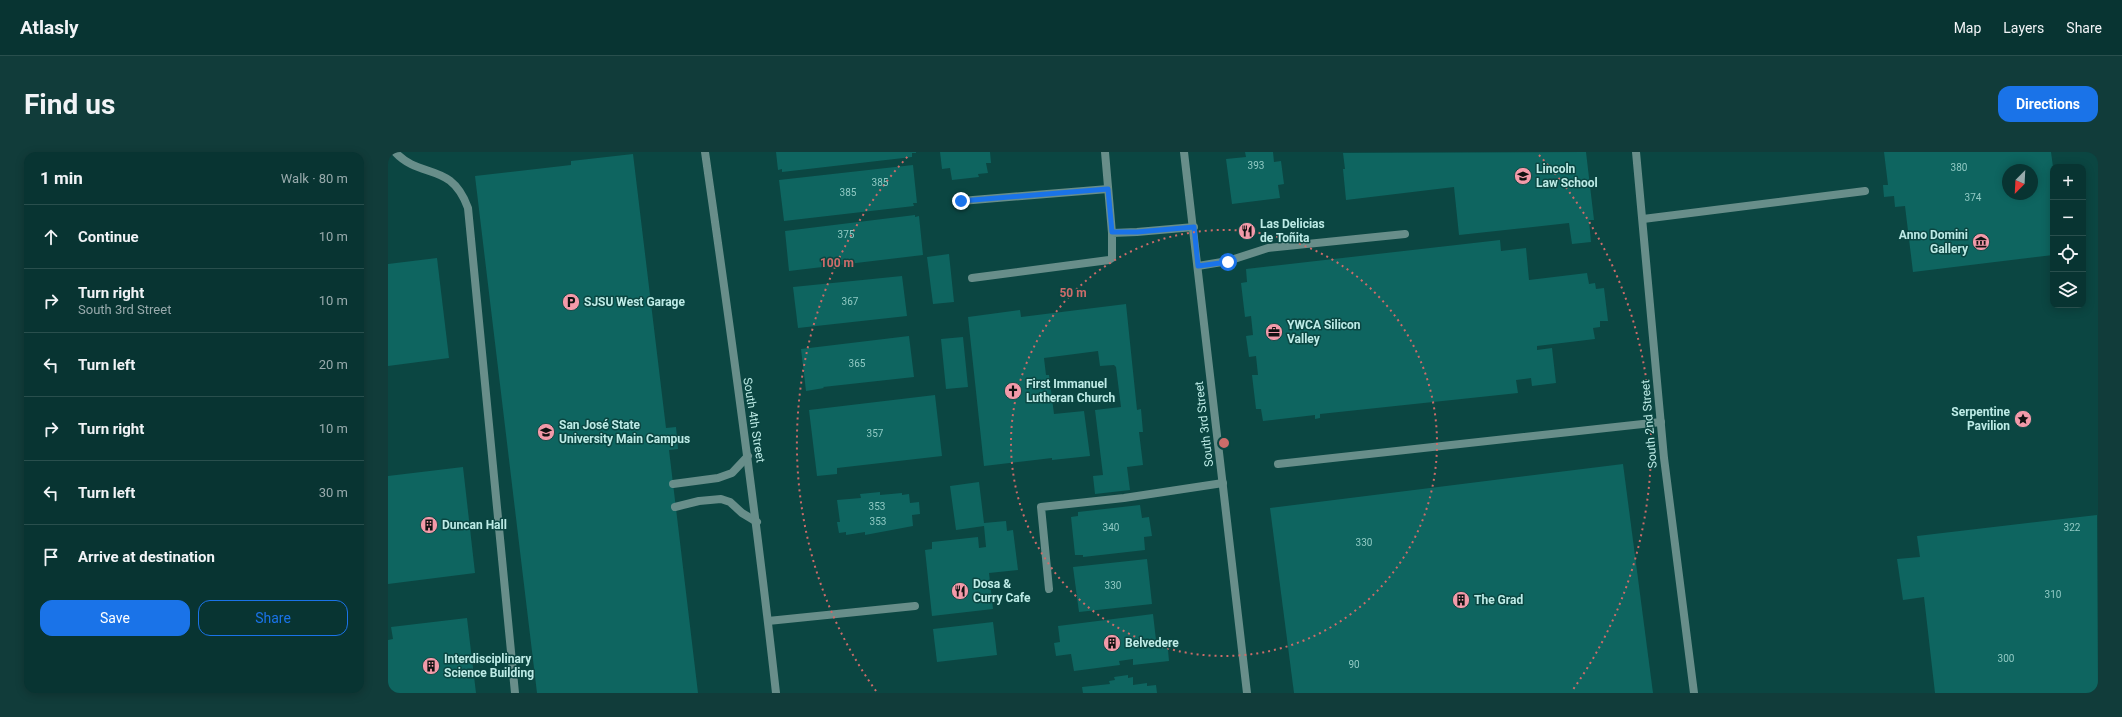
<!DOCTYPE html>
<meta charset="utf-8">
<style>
body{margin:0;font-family:Roboto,sans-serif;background:#113c3a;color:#f1f3f6}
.controls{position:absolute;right:12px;top:12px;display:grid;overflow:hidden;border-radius:8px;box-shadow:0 2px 10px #0003}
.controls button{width:36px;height:36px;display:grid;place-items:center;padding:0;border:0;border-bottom:1px solid #294f4d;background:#083432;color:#f1f3f6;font:20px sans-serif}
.compass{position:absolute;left:1614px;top:12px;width:36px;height:36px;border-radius:50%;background:#083432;box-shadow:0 2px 10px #0003;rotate:204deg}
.stop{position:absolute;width:12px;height:12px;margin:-9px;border:3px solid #1a73e8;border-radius:50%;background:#fff}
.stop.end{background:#1a73e8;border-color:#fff;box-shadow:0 1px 4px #0008}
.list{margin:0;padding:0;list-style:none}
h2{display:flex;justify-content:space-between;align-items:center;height:52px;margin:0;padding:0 16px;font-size:17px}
h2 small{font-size:13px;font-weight:400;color:#98aaac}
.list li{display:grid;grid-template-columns:26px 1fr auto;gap:12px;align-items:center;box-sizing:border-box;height:64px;padding:0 16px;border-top:1px solid #294f4d}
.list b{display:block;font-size:15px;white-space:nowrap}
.list p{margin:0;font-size:13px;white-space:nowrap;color:#98aaac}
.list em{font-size:13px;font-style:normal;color:#98aaac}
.actions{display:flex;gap:8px;padding:12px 16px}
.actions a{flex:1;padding:9px 0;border:1px solid #1a73e8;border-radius:12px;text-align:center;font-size:14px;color:#1a73e8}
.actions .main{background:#1a73e8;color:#fff}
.icon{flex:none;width:22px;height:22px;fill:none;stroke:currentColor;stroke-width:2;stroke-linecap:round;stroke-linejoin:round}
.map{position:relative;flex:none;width:1710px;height:541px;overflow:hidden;border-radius:12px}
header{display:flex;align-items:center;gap:24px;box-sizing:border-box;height:56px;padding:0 20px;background:#083432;border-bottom:1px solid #294f4d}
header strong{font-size:19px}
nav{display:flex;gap:22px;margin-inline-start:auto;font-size:14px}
.intro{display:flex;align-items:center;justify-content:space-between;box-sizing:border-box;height:96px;padding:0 24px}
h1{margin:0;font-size:28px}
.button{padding:10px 18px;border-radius:12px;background:#1a73e8;color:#fff;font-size:14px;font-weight:700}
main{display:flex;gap:24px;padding:0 24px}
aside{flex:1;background:#083432;border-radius:12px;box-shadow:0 2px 10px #0003}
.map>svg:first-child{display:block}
.building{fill:#0e6560;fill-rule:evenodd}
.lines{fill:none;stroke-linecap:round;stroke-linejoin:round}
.service{stroke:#688e8a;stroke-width:8}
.tertiary{stroke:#688e8a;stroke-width:8}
.route{stroke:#1a73e8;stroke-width:5}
.ring{fill:none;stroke:#cd6c6a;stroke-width:2;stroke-dasharray:2 4}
.labels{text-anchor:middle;stroke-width:3;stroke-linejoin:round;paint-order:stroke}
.number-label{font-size:10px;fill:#91cac4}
.poi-label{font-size:12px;font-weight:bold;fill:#bdebe6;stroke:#0b4642;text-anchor:start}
.street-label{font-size:12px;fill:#bdebe6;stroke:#0b4642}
.centre{fill:#cd6c6a;stroke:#0b4642;stroke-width:2}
.ring-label{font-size:12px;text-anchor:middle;font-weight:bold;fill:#cd6c6a;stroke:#0b4642;stroke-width:3;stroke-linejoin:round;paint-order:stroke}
</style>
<header>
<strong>Atlasly</strong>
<nav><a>Map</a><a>Layers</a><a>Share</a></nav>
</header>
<div class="intro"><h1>Find us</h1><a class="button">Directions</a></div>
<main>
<aside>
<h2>1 min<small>Walk · 80 m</small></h2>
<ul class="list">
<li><svg class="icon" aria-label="ahead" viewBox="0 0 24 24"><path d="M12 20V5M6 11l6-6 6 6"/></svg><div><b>Continue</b></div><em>10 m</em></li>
<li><svg class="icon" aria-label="right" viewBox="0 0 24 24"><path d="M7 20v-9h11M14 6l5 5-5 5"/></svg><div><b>Turn right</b><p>South 3rd Street</p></div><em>10 m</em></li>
<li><svg class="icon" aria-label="left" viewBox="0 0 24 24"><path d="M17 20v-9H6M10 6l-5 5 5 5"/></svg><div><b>Turn left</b></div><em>20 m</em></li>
<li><svg class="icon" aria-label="right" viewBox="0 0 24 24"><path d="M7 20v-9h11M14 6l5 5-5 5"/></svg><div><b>Turn right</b></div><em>10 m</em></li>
<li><svg class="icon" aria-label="left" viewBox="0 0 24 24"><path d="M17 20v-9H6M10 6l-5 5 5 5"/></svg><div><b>Turn left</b></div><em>30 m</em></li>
<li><svg class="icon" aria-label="arrive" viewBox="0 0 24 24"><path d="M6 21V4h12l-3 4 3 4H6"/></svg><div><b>Arrive at destination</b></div></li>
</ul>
<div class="actions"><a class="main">Save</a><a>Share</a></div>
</aside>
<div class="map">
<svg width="1710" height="541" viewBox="0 0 1710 541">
<rect width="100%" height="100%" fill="#0b4642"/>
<g class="building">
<path d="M388,0H528V1H524V5L394,20V17L390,18Z"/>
<path d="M552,0H602L603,11H598L600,21L590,22L591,25L564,28L562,16L554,17Z"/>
<path d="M857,0H885L886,10L893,9L896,32L890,33L892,46L844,52L838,7L858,5Z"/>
<path d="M1198,0L1206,68H1201L1203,90L1184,92L1181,71L1071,83L1066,35L958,48L955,17H957L955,1Z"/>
<path d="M1496,0H1663L1665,15V103L1525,120L1517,54L1507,55L1506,44L1496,45L1495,33H1500ZM1620,18H1644V42H1620Z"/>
<path d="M245,2L278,276L288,275L290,297L281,298L310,541H149L87,24L183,13V9Z"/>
<path d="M525,13L529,51H525L526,54L396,69L391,28Z"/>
<path d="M527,63V65L531,64L535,103L401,119L397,79Z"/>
<path d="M1112,88L1113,99L1138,96L1141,128L1199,121L1201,132L1207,131L1208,137L1216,136L1220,169H1212V175L1205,176L1207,187L1149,194V198L1164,196L1168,231L1144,234L1143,226L1128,228L1130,241L932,262V266L927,267V263L875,269L873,257H868L864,223H870L868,204L861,205L858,184L865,183L863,164L857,165L853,131L859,130L858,117Z"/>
<path d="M561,102L566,150L545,152L539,105Z"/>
<path d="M49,106L61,206L0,214V112Z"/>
<path d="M514,124L519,164L410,176L405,135Z"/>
<path d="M738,152L749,258L753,257L755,280H751L755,313L739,315L742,338L707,342L705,324L715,323L707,258L733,255L728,215L726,213L712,214L710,199L656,206L658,223H661L666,262L696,259L702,304L664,308V306L596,314L580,165L632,158L633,165Z"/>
<path d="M521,184L526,225L435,235L436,236L418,239L413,197Z"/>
<path d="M575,185L580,235L558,237L553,187Z"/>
<path d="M547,243L554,304L449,316V322L429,324L421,258Z"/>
<path d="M1235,312L1265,541H906L882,356Z"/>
<path d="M75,315L87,421L0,432V324Z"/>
<path d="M591,330L596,371L618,369L619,379L625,378L630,418L601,421L605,457L544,464L537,398L544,397V390L590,385L591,396L598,395L596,374L568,378L562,334Z"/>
<path d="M492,340V343L514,341V343L521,342L522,351L531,350L532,362L524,363L525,374L477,383V380L458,383V380L451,381L449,370H452L449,348L473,346L472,342Z"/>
<path d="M752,353L754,366L761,365L764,384L756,385L757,398L695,405V403H687L683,365L690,364V360Z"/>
<path d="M1709,363L1710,541H1547L1536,445L1515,448L1509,407L1532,405L1529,384Z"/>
<path d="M759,407L764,452L691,460L685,415Z"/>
<path d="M765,462L768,488L779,487L781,509L745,513V507L731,509L732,513L686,519L683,502L668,504L666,491L672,490L670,474Z"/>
<path d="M79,466L88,541H0V488L5,487L3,475Z"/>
<path d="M605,470L609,503L549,510L545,477Z"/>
<path d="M740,523V526L745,525V533L759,531V534L768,533L769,541H695L694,535L722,532L721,529L727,528L726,525Z"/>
</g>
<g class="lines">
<g class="service">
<path d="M7,0C33,28 63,9 80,56L127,541"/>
<path d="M717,0L724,81"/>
<path d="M573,49L720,37"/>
<path d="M1255,67L1477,39"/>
<path d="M810,114L840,109L880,96L1017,82"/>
<path d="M584,126L721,108L724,106V81L749,80L806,75"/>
<path d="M890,312L1273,270"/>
<path d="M285,332L330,326L344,321L360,304"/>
<path d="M287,355L311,349L333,347L342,350L354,361L369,370"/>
<path d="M661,437L653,355L736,346L835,331"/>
<path d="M380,469L527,454"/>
</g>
<g class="tertiary">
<path d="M317,0C343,180 368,360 388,541"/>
<path d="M796,0L859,541"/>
<path d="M1248,0L1276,306L1306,541"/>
</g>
</g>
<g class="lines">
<path class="route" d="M573,49L720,37L724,80H749L806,75L810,114L840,110"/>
</g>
<g class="ring">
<circle cx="836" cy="291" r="213"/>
<path d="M488 539A427 427 0 0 1 521 3M1151 3A427 427 0 0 1 1184 539"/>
</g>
<defs>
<symbol id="university-disc" viewBox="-11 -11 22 22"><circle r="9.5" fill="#f39aa9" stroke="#0b4642"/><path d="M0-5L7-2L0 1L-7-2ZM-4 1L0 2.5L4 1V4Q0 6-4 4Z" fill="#111"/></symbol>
<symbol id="restaurant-disc" viewBox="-11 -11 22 22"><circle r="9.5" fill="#f39aa9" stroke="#0b4642"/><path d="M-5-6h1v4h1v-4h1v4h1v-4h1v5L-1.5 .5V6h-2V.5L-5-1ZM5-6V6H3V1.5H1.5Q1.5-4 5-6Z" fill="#111"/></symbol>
<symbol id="museum-disc" viewBox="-11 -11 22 22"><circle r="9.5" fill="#f39aa9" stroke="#0b4642"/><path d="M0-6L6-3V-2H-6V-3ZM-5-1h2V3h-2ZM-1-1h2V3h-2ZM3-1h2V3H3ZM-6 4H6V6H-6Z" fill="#111"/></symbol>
<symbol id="parking-disc" viewBox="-11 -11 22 22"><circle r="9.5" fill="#f39aa9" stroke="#0b4642"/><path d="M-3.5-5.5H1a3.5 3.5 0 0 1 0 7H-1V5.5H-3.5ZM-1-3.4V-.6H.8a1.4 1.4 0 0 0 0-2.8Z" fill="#111"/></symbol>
<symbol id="office-disc" viewBox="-11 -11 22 22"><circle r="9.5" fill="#f39aa9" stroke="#0b4642"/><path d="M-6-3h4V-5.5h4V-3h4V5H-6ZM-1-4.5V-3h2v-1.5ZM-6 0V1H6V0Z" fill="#111"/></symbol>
<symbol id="church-disc" viewBox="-11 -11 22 22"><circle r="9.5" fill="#f39aa9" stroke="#0b4642"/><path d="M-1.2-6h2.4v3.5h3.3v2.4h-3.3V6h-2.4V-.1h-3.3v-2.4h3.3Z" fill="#111"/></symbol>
<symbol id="sight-disc" viewBox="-11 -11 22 22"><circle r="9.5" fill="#f39aa9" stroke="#0b4642"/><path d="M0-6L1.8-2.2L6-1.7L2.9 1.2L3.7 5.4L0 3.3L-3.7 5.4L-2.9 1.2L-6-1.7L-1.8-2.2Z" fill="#111"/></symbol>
<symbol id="building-disc" viewBox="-11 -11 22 22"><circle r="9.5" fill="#f39aa9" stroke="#0b4642"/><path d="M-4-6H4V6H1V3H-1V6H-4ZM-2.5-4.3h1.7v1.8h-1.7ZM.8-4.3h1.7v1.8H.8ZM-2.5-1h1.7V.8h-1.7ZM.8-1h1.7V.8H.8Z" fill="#111"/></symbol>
</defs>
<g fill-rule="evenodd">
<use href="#university-disc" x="1125" y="14" width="20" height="20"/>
<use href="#restaurant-disc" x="849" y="69" width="20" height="20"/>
<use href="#museum-disc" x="1583" y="80" width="20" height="20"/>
<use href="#parking-disc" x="173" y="140" width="20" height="20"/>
<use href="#office-disc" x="876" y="170" width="20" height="20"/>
<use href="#church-disc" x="615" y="229" width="20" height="20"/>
<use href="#sight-disc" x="1625" y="257" width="20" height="20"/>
<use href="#university-disc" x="148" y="270" width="20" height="20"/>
<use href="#building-disc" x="31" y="363" width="20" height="20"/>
<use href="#restaurant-disc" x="562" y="429" width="20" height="20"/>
<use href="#building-disc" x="1063" y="438" width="20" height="20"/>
<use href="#building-disc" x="714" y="481" width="20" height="20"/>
<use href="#building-disc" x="33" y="504" width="20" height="20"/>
</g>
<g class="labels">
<g class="number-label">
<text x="868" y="17">393</text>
<text x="1571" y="19">380</text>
<text x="492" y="34">385</text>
<text x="460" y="44">385</text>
<text x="1585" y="49">374</text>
<text x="458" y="86">375</text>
<text x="462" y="153">367</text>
<text x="469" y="215">365</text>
<text x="487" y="285">357</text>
<text x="489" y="358">353</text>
<text x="490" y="373">353</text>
<text x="723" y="379">340</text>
<text x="1684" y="379">322</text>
<text x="976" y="394">330</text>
<text x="725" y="437">330</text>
<text x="1665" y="446">310</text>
<text x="1618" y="510">300</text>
<text x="966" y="516">90</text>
</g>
<g class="poi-label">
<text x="1148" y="21">Lincoln<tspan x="1148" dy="14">Law School</tspan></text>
<text x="872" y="76">Las Delicias<tspan x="872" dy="14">de Toñita</tspan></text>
<text x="1580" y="87" text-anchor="end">Anno Domini<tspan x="1580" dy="14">Gallery</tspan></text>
<text x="196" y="154">SJSU West Garage</text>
<text x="899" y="177">YWCA Silicon<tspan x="899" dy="14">Valley</tspan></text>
<text x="638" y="236">First Immanuel<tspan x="638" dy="14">Lutheran Church</tspan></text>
<text x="1622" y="264" text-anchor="end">Serpentine<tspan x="1622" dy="14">Pavilion</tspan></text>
<text x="171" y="277">San José State<tspan x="171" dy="14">University Main Campus</tspan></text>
<text x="54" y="377">Duncan Hall</text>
<text x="585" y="436">Dosa &amp;<tspan x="585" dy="14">Curry Cafe</tspan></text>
<text x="1086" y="452">The Grad</text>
<text x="737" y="495">Belvedere</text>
<text x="56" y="511">Interdisciplinary<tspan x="56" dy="14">Science Building</tspan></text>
</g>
<g class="street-label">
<text transform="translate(366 268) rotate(81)" y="4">South 4th Street</text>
<text transform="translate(816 272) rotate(-97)" y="4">South 3rd Street</text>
<text transform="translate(1261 272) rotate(-95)" y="4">South 2nd Street</text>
</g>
</g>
<circle cx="836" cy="291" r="6" class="centre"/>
<g class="ring-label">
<text x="449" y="115">100 m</text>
<text x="685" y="145">50 m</text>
</g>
</svg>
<div class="controls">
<button>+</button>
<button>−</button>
<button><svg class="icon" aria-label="locate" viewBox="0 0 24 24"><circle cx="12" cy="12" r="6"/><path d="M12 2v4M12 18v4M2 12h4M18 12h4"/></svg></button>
<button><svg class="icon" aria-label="layers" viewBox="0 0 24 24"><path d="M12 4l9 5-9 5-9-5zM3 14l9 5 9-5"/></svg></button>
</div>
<svg class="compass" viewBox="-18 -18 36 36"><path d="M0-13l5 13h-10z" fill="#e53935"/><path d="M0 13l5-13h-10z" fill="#98aaac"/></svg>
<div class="stop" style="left:840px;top:110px"></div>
<div class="stop end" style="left:573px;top:49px"></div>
</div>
</main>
